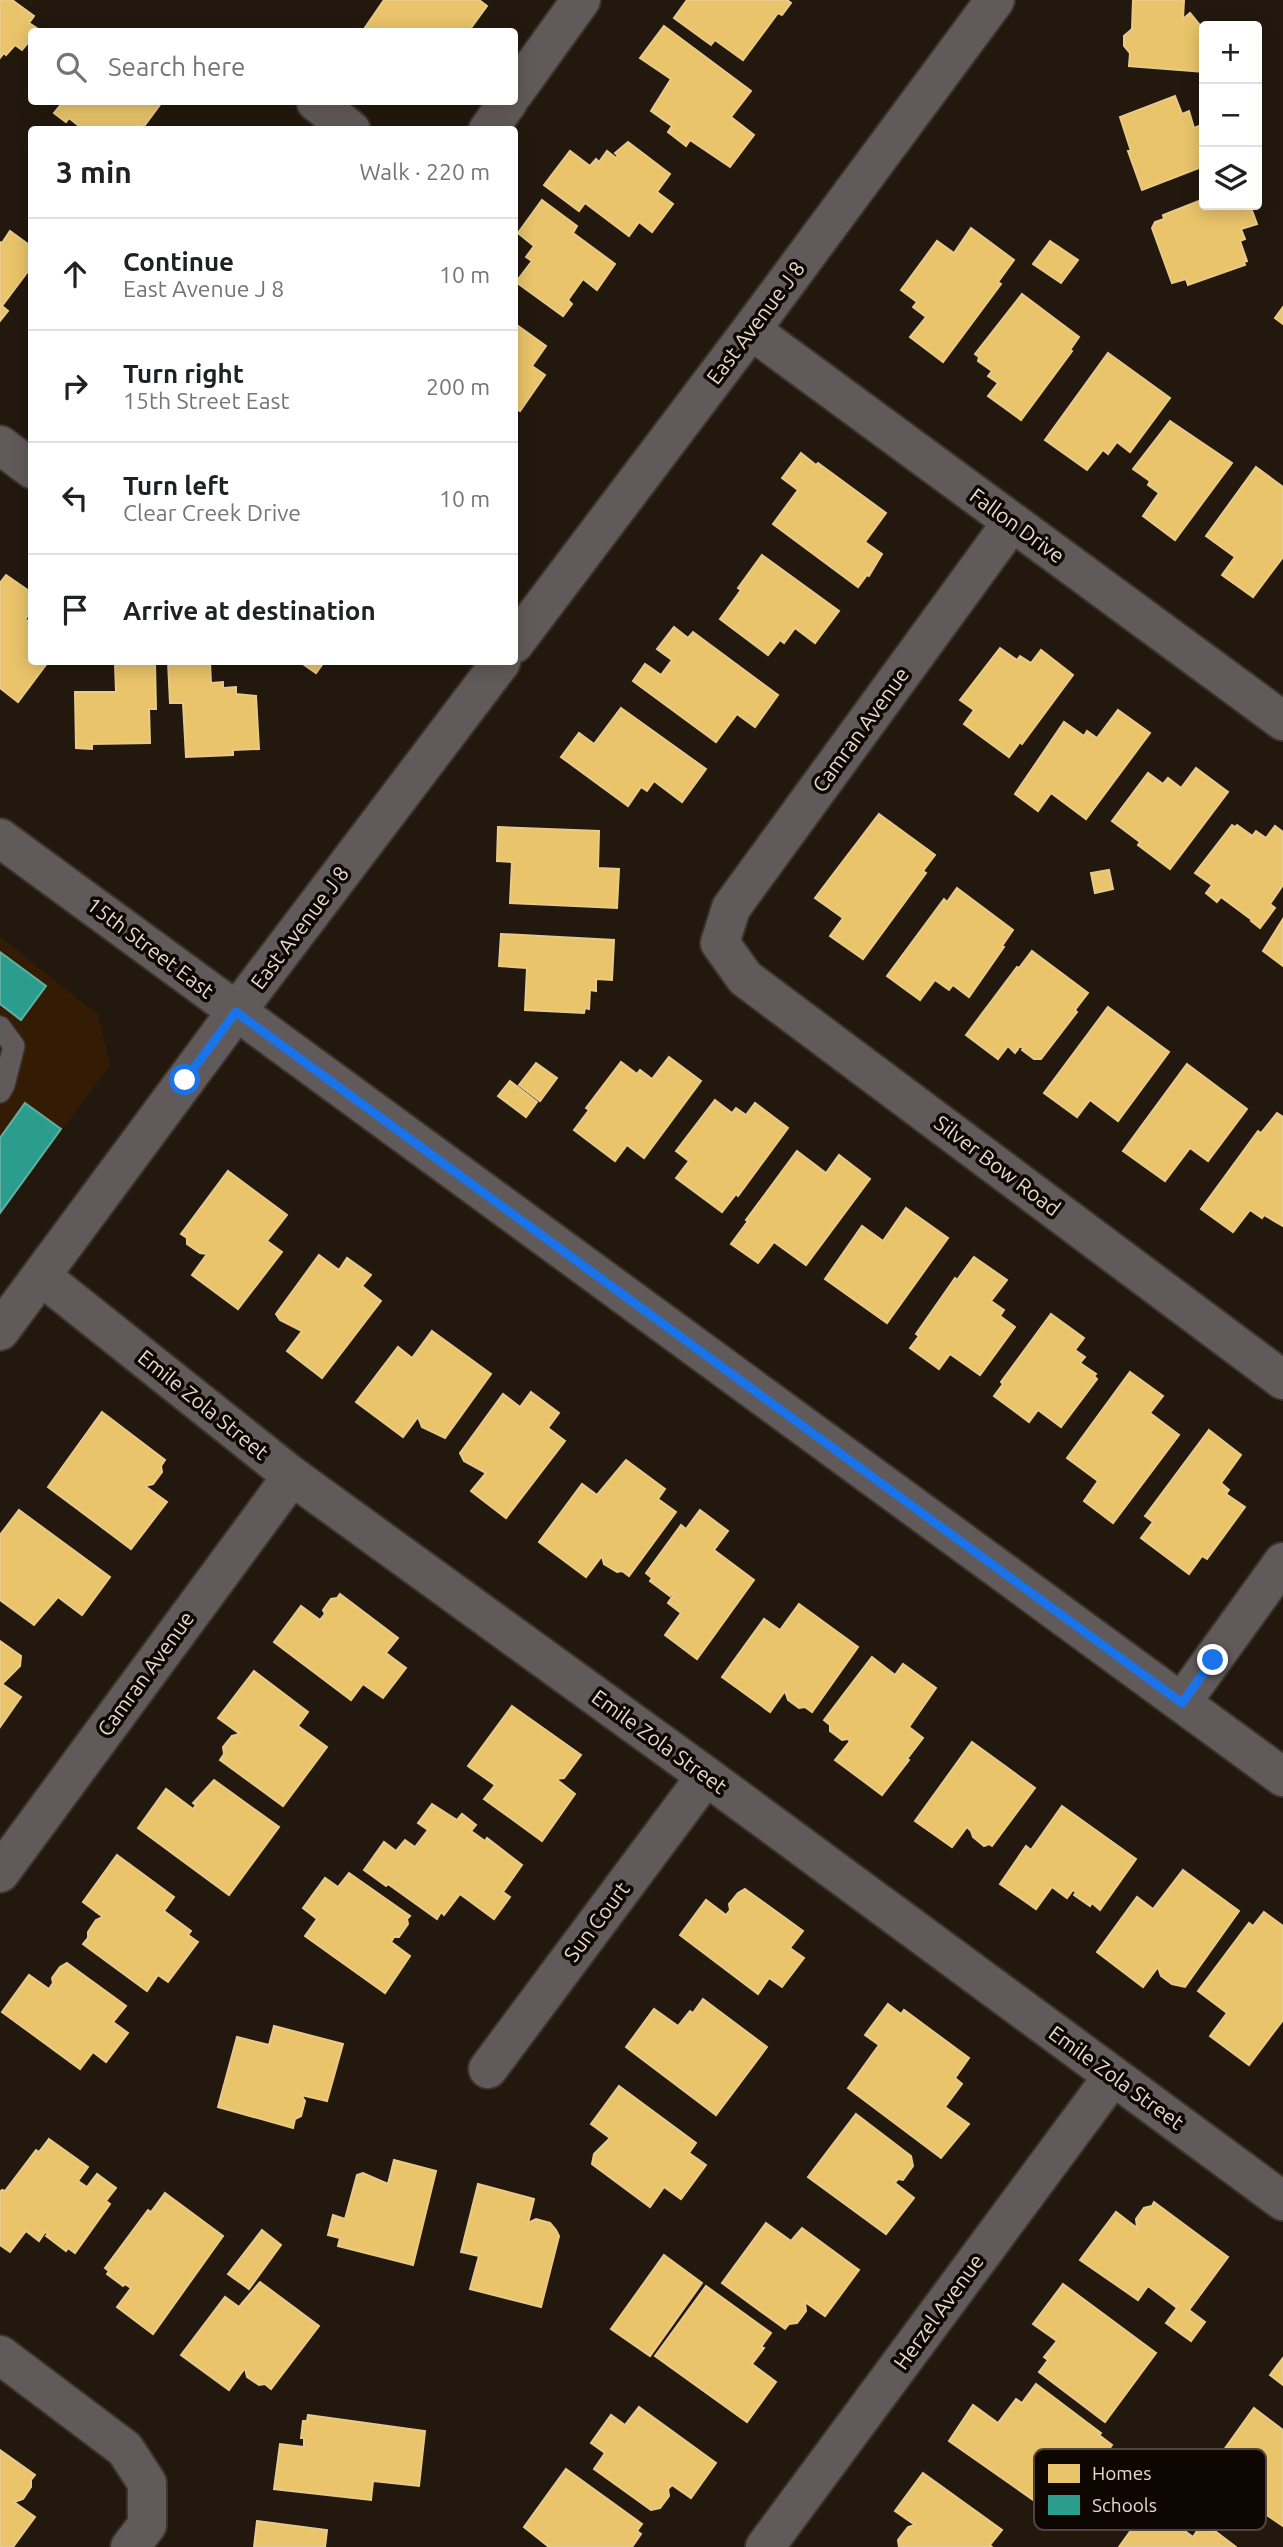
<!DOCTYPE html>
<meta charset="utf-8">
<style>
body{margin:0;font-family:Ubuntu,sans-serif;background:#f6f6f6;color:#202124}
.controls{position:absolute;right:21px;top:21px;display:grid;overflow:hidden;border-radius:7px;box-shadow:0 4px 18px #0003}
.controls button{width:63px;height:63px;display:grid;place-items:center;padding:0;border:0;border-bottom:2px solid #e0e0e0;background:#fff;color:#202124;font:35px sans-serif}
.stop{position:absolute;width:21px;height:21px;margin:-16px;border:5px solid #1a73e8;border-radius:50%;background:#fff}
.stop.end{background:#1a73e8;border-color:#fff;box-shadow:0 2px 7px #0008}
.list{margin:0;padding:0;list-style:none}
h2{display:flex;justify-content:space-between;align-items:center;height:91px;margin:0;padding:0 28px;font-size:30px}
h2 small{font-size:23px;font-weight:400;color:#757577}
.list li{display:grid;grid-template-columns:46px 1fr auto;gap:21px;align-items:center;box-sizing:border-box;height:112px;padding:0 28px;border-top:2px solid #e0e0e0}
.list b{display:block;font-size:26px;white-space:nowrap}
.list p{margin:0;font-size:23px;white-space:nowrap;color:#757577}
.list em{font-size:23px;font-style:normal;color:#757577}
.icon{flex:none;width:38px;height:38px;fill:none;stroke:currentColor;stroke-width:2;stroke-linecap:round;stroke-linejoin:round}
.map{position:relative;flex:none;width:1283px;height:2547px;overflow:hidden}
.search{position:absolute;background:#fff;box-shadow:0 4px 18px #0003;left:28px;top:28px;width:490px;height:77px;display:flex;align-items:center;gap:18px;box-sizing:border-box;padding:0 24px;border-radius:7px;color:#757577;font-size:26px}
.panel{position:absolute;background:#fff;box-shadow:0 4px 18px #0003;left:28px;top:126px;width:490px;height:539px;border-radius:7px}
.map>svg:first-child{display:block}
.built{fill:#331c03}
.homes{fill:#e9c46a;stroke:#e9ca88;stroke-width:2}
.schools{fill:#2a9d8f;stroke:#63afa2;stroke-width:2}
.lines{fill:none;stroke-linecap:round;stroke-linejoin:round}
.service-casing{stroke:#3d332a;stroke-width:24}
.minor-casing{stroke:#3d332a;stroke-width:42}
.tertiary-casing{stroke:#3d332a;stroke-width:42}
.service{stroke:#615a5a;stroke-width:21}
.minor{stroke:#615a5a;stroke-width:38}
.tertiary{stroke:#615a5a;stroke-width:38}
.route{stroke:#1a73e8;stroke-width:9}
.labels{text-anchor:middle;stroke-width:7;stroke-linejoin:round;paint-order:stroke}
.street-label{font-size:21px;fill:#e8d9cd;stroke:#0d0601}
.key{fill:#0d0601;stroke:#4f453e;stroke-width:2}
.key-label{font-size:19px;fill:#e8d9cd}
</style>
<div class="map">
<svg width="1283" height="2547" viewBox="0 0 1283 2547">
<rect width="100%" height="100%" fill="#23180d"/>
<path class="built" d="M0,937L98,1015L110,1065L0,1214Z"/>
<g class="homes">
<path d="M0,0H12L34,16L29,23L38,29L32,32V38L22,50L15,45L6,55L4,53L0,58Z"/>
<path d="M384,0H479L487,6L468,32H362Z"/>
<path d="M687,0H787L791,3L782,15L778,13L743,60L715,40L711,45L674,18Z"/>
<path d="M1133,0H1184L1183,19L1190,13L1204,30V72L1129,66L1130,53L1124,46V36L1132,29Z"/>
<path d="M664,26L751,91L731,117L754,135L730,167L690,140L686,146L668,132L672,126L651,111L671,79L640,58Z"/>
<path d="M1175,96L1182,114L1189,111L1194,128L1204,124V166L1142,190L1128,151H1131L1120,117Z"/>
<path d="M63,102H162L142,129L138,125L135,130H84L69,118L66,122L54,113Z"/>
<path d="M628,142L670,174L657,192L673,204L652,232L639,222L629,236L585,203L579,211L544,185L570,151L590,166L596,159L599,162L607,151L616,158L618,156L615,153Z"/>
<path d="M1204,199V205H1250L1257,224L1241,229L1245,239L1240,241L1247,261L1244,262L1245,265L1188,285L1186,279L1172,283L1152,228L1155,222L1164,219L1163,215Z"/>
<path d="M542,200L577,226L573,233L615,264L597,290L583,279L568,300L572,304L563,316L516,282L532,261L526,257L534,246L518,233Z"/>
<path d="M971,228L1014,260L998,282L1001,284L943,362L910,337L926,317L913,307L917,302L901,290L937,241L954,253Z"/>
<path d="M10,231L32,247V266L2,306L8,311L0,321V242L2,243Z"/>
<path d="M1050,241L1078,260L1061,283L1033,264Z"/>
<path d="M1022,294L1079,337L1070,350L1072,351L1021,420L988,396L998,383L988,376L992,371L978,361L979,357L975,354Z"/>
<path d="M1283,307V324L1275,318Z"/>
<path d="M514,323L546,346L532,366L545,375L520,411L514,407Z"/>
<path d="M1108,353L1170,398L1130,452L1117,442L1108,454L1103,450L1087,470L1045,440Z"/>
<path d="M1170,421L1232,463L1175,540L1143,516L1159,493L1148,485L1150,481L1133,469Z"/>
<path d="M801,453L816,465L818,463L886,513L865,542L882,554L869,576L867,575L858,587L773,524L798,490L782,478Z"/>
<path d="M1256,467L1283,487V557L1253,597L1222,575L1235,557L1206,536Z"/>
<path d="M762,555L839,611L815,643L795,628L784,643L780,640L768,655L720,619L741,590L738,588Z"/>
<path d="M6,575L32,593V611L25,619L32,624V662H48L18,702L0,688V583Z"/>
<path d="M674,627L688,638L693,632L778,695L755,727L737,714L716,742L633,681L645,664L661,675L672,660L657,649Z"/>
<path d="M1000,648L1017,660L1020,656L1031,663L1041,650L1073,675L1022,744L1020,742L1009,757L964,724L974,710L960,700Z"/>
<path d="M168,662H210L211,683L223,682V688L236,687V694L256,696L259,749L233,750V755L186,757L183,703H170Z"/>
<path d="M300,662H324L316,673Z"/>
<path d="M155,663L156,709H149L150,743L92,744V749L76,748L75,692H116L115,664Z"/>
<path d="M621,708L706,769L682,802L654,781L647,791L641,787L628,806L561,757L579,733L594,744Z"/>
<path d="M1118,710L1150,733L1086,819L1051,793L1038,811L1015,794L1064,722L1084,736L1087,731L1097,738Z"/>
<path d="M1196,768L1228,792L1170,869L1138,845L1140,842L1112,821L1148,773L1163,784L1168,778L1181,788Z"/>
<path d="M879,814L935,855L923,871L926,873L863,959L830,936L843,918L815,898Z"/>
<path d="M1232,825L1235,827L1237,825L1251,835L1250,839L1256,831L1266,838L1275,826L1283,832V885L1270,904L1275,908L1260,928L1251,921L1252,920L1221,897L1217,902L1206,893L1212,885L1195,873Z"/>
<path d="M498,827L599,831L598,868L619,869L617,908L510,903L512,862L497,861Z"/>
<path d="M1109,870L1113,889L1095,893L1091,873Z"/>
<path d="M957,888L1013,930L1002,946L1004,947L969,997L953,985L949,990L935,980L920,1000L887,976L944,899L947,902Z"/>
<path d="M1283,919V966L1263,951Z"/>
<path d="M501,934L614,940L612,980L596,979V991L590,990L589,1009L585,1008L584,1013L525,1010L527,968L499,966Z"/>
<path d="M1032,951L1088,993L1075,1010L1077,1012L1041,1059H1034L1022,1050L1024,1046L1017,1048L1018,1049L1015,1053L1008,1046L998,1059L966,1035L1017,967L1019,968Z"/>
<path d="M1108,1007L1169,1052L1118,1121L1090,1100L1077,1117L1044,1093Z"/>
<path d="M669,1057L701,1081L644,1158L627,1145L615,1161L574,1130L589,1110L586,1108L621,1062L637,1074L640,1070L652,1079Z"/>
<path d="M536,1063L557,1078L540,1101L519,1085Z"/>
<path d="M1187,1064L1247,1109L1208,1161L1190,1148L1165,1181L1123,1151Z"/>
<path d="M510,1081L537,1102L526,1117L498,1096Z"/>
<path d="M715,1100L732,1113L736,1108L746,1115L755,1103L788,1128L738,1196L736,1194L722,1212L676,1178L689,1161L676,1151Z"/>
<path d="M1277,1113L1283,1117V1226L1264,1215L1262,1218L1250,1210L1233,1232L1201,1209L1258,1131L1261,1133Z"/>
<path d="M797,1151L826,1173L839,1155L870,1179L806,1265L774,1242L758,1263L731,1244L748,1221L746,1220Z"/>
<path d="M228,1171L287,1215L267,1241L282,1252L238,1309L192,1275L207,1254L200,1253L187,1244V1238L181,1234Z"/>
<path d="M906,1208L948,1238L887,1323L825,1279L862,1226L883,1241Z"/>
<path d="M319,1255L339,1270L347,1258L371,1275L362,1286L381,1301L322,1378L287,1351L302,1331L280,1320L276,1314Z"/>
<path d="M974,1257L1007,1280L991,1301L1004,1310L1000,1316L1015,1327L980,1375L950,1354L939,1369L910,1348L919,1336L916,1334L955,1278L957,1280Z"/>
<path d="M1051,1314L1084,1338L1075,1350L1085,1357L1080,1363L1096,1374L1094,1376L1097,1379L1061,1427L1038,1410L1029,1422L994,1396L1003,1384L1001,1382Z"/>
<path d="M432,1331L491,1374L445,1438L422,1427L418,1417L403,1437L356,1402L398,1347L412,1358Z"/>
<path d="M1130,1372L1163,1396L1150,1413L1179,1435L1113,1523L1084,1501L1098,1481L1067,1458Z"/>
<path d="M531,1392L559,1413L548,1428L565,1441L506,1518L471,1491L486,1473L464,1461L460,1453L503,1394L520,1407Z"/>
<path d="M102,1412L165,1460L161,1466L162,1472L153,1484L145,1486L167,1502L131,1549L48,1487Z"/>
<path d="M1209,1430L1241,1455L1221,1483L1229,1490L1226,1494L1245,1507L1207,1559L1202,1556L1189,1574L1141,1538L1153,1522L1145,1516Z"/>
<path d="M626,1460L665,1489L658,1499L676,1512L629,1576L622,1571L617,1572L604,1564L602,1556L586,1577L539,1542L582,1484L597,1495Z"/>
<path d="M19,1510L110,1577L82,1615L58,1597L34,1625L0,1600V1535Z"/>
<path d="M700,1510L728,1531L714,1550L754,1580L697,1659L665,1635L681,1613L668,1603L674,1594L672,1593L670,1596L650,1581L652,1578L646,1573L681,1525L686,1529Z"/>
<path d="M340,1594L398,1638L386,1653L406,1668L383,1698L363,1684L351,1700L274,1642L301,1606L320,1620L325,1614L323,1610L331,1599L337,1598Z"/>
<path d="M799,1604L858,1647L812,1712L805,1707L799,1708L788,1700L785,1691L770,1712L722,1677L764,1619L780,1630Z"/>
<path d="M0,1641L21,1656L20,1666L2,1684L21,1697L0,1727Z"/>
<path d="M872,1657L895,1675L903,1664L936,1688L909,1727L923,1738L907,1759L909,1760L882,1795L835,1760L850,1741L848,1739L842,1740L830,1731V1725L824,1720Z"/>
<path d="M254,1671L308,1712L298,1726L327,1747L283,1806L220,1760L224,1754L223,1747L232,1736L240,1734L218,1718Z"/>
<path d="M512,1706L581,1755L564,1778L556,1779L575,1794L542,1841L484,1799L495,1785L468,1766Z"/>
<path d="M972,1742L1035,1788L992,1846L989,1844L984,1846L973,1837L971,1831L967,1827L952,1847L915,1821Z"/>
<path d="M214,1780L279,1827L229,1895L138,1828L166,1789L193,1809L196,1805L193,1803Z"/>
<path d="M432,1804L457,1820L462,1814L476,1825L471,1831L485,1841L487,1838L522,1865L503,1892L510,1897L494,1919L460,1894L444,1915L441,1912L437,1919L388,1884L386,1886L364,1870L384,1842L396,1851L405,1840L415,1847L428,1830L418,1823Z"/>
<path d="M1062,1806L1136,1859L1100,1910L1092,1903L1090,1906L1074,1895L1076,1892L1073,1890L1067,1898L1052,1887L1036,1909L1000,1884L1026,1846L1031,1850Z"/>
<path d="M117,1855L174,1897L164,1911L191,1931L188,1935L198,1942L168,1982L158,1975L147,1991L83,1944L88,1938V1932L96,1920L103,1917L83,1902Z"/>
<path d="M1183,1870L1239,1911L1185,1987L1172,1984L1161,1976L1158,1967L1143,1987L1097,1952L1137,1897L1153,1909Z"/>
<path d="M349,1873L410,1916L407,1919L408,1924L399,1937H394L391,1942L410,1956L385,1993L305,1936L317,1919L303,1908L325,1878L338,1887Z"/>
<path d="M745,1889L803,1931L790,1948L804,1958L782,1987L769,1978L758,1994L680,1935L706,1900L726,1915L730,1910L729,1904L738,1893Z"/>
<path d="M1264,1912L1283,1926V2020L1249,2065L1210,2036L1227,2013L1198,1991L1249,1923L1253,1926Z"/>
<path d="M67,1963L126,2006L113,2022L128,2033L106,2062L93,2052L80,2069L2,2012L29,1975L49,1989L53,1983L52,1978L60,1967Z"/>
<path d="M703,1999L767,2047L716,2115L626,2047L654,2009L678,2026L690,2011L693,2013Z"/>
<path d="M888,2004L901,2014L904,2010L969,2058L955,2078L962,2084L945,2107L969,2124L941,2158L848,2088L879,2045L865,2035Z"/>
<path d="M274,2026L343,2044L327,2101L301,2095L305,2101L301,2116L295,2119L293,2128L218,2107L237,2037L269,2045Z"/>
<path d="M619,2086L696,2143L689,2153L706,2165L681,2199L664,2187L650,2207L592,2164L594,2154L610,2138L591,2124Z"/>
<path d="M856,2114L911,2156L913,2166L903,2180L898,2179L895,2183L914,2198L886,2234L808,2177Z"/>
<path d="M49,2139L88,2167L78,2181L87,2187L97,2174L116,2188L106,2201L110,2204L75,2253L68,2248L66,2251L46,2236L48,2234L45,2232L39,2241L26,2231L10,2252L0,2245V2192L2,2190L5,2191L36,2150L39,2152Z"/>
<path d="M394,2160L436,2171L413,2265L338,2246L340,2238L328,2235L333,2215L345,2219L357,2175L363,2173L388,2184Z"/>
<path d="M478,2184L534,2199L528,2223L536,2219L550,2223L556,2230L559,2236L541,2307L470,2289L479,2256L461,2252Z"/>
<path d="M165,2193L223,2236L153,2334L117,2307L131,2288L125,2284L123,2286L107,2274L109,2271L105,2268L148,2210L151,2212Z"/>
<path d="M1154,2202L1228,2257L1189,2310L1205,2322L1191,2341L1166,2323L1179,2305L1178,2304L1176,2307L1148,2286L1138,2300L1080,2260L1116,2212L1137,2228L1136,2219L1144,2208L1152,2206Z"/>
<path d="M766,2223L791,2241L802,2228L859,2270L825,2316L805,2302L806,2311L797,2323L789,2324L785,2329L722,2283Z"/>
<path d="M262,2230L281,2245L249,2289L228,2274Z"/>
<path d="M664,2255L702,2283L650,2356L611,2329Z"/>
<path d="M260,2282L319,2326L271,2389L265,2384L259,2385L247,2377L245,2368L229,2390L181,2355L225,2297L239,2307Z"/>
<path d="M1063,2284L1156,2353L1105,2422L1039,2372L1048,2360L1044,2357L1057,2341L1033,2324Z"/>
<path d="M706,2286L771,2333L761,2347L764,2348L752,2364L776,2382L747,2422L655,2356Z"/>
<path d="M1283,2358V2385L1270,2375Z"/>
<path d="M1036,2384L1101,2433L1099,2435L1112,2445L1097,2466L1084,2456L1063,2485L1078,2496L1063,2517L1048,2507L1046,2509L949,2441L973,2405L998,2423L1016,2399L1022,2403Z"/>
<path d="M639,2407L716,2463L691,2498L672,2485L668,2489L669,2496L660,2508L651,2510L594,2469L605,2453L591,2443L611,2415L625,2425Z"/>
<path d="M1254,2408L1283,2430V2526L1253,2506L1244,2518L1214,2495L1223,2484L1208,2472Z"/>
<path d="M308,2415L425,2431L419,2486L373,2481L371,2500L274,2489L280,2444L304,2447V2438H301L303,2421H307Z"/>
<path d="M0,2450L35,2475L31,2480V2487L23,2499L14,2502L35,2517L13,2547H0Z"/>
<path d="M566,2469L642,2524L637,2531L641,2534L632,2547H549L524,2527Z"/>
<path d="M923,2473L1002,2530L990,2545L992,2547H899L898,2540L908,2527L915,2525L895,2511Z"/>
<path d="M1147,2508L1163,2520L1166,2517L1193,2537L1203,2522L1236,2547H1119Z"/>
<path d="M257,2521L327,2530L325,2547H254Z"/>
</g>
<g class="schools">
<path d="M0,952L46,986L21,1020L0,1004Z"/>
<path d="M25,1103L61,1129L0,1213V1138Z"/>
</g>
<g class="lines">
<defs>
<path id="service" d="M0,1027L14,1046L4,1085L0,1092"/>
<g id="minor">
<path d="M514,93L581,0"/>
<path d="M316,102L351,130"/>
<path d="M488,130L508,102"/>
<path d="M751,330L1283,721"/>
<path d="M0,445L32,469"/>
<path d="M1012,522L731,908L720,943L745,978L1283,1380"/>
<path d="M41,1276L292,1476L706,1776L1283,2201"/>
<path d="M1182,1702L1283,1562"/>
<path d="M0,1873L292,1476"/>
<path d="M488,2069L706,1776"/>
<path d="M0,2355L125,2449L147,2483V2525L130,2547"/>
<path d="M765,2547L1113,2076"/>
</g>
<g id="tertiary">
<path d="M514,644L751,330L995,0"/>
<path d="M0,838L1283,1777"/>
<path d="M0,1331L236,1012L501,662"/>
</g>
</defs>
<use href="#service" class="service-casing"/>
<use href="#minor" class="minor-casing"/>
<use href="#tertiary" class="tertiary-casing"/>
<use href="#service" class="service"/>
<use href="#minor" class="minor"/>
<use href="#tertiary" class="tertiary"/>
</g>
<g class="lines">
<path class="route" d="M185,1080L236,1012L1182,1703L1213,1660"/>
</g>
<g class="labels">
<g class="street-label">
<text transform="translate(756 323) rotate(-53)" y="7">East Avenue J 8</text>
<text transform="translate(1017 526) rotate(36)" y="7">Fallon Drive</text>
<text transform="translate(861 730) rotate(-54)" y="7">Camran Avenue</text>
<text transform="translate(300 928) rotate(-53)" y="7">East Avenue J 8</text>
<text transform="translate(150 948) rotate(37)" y="7">15th Street East</text>
<text transform="translate(997 1166) rotate(37)" y="7">Silver Bow Road</text>
<text transform="translate(203 1405) rotate(39)" y="7">Emile Zola Street</text>
<text transform="translate(146 1674) rotate(-54)" y="7">Camran Avenue</text>
<text transform="translate(659 1742) rotate(36)" y="7">Emile Zola Street</text>
<text transform="translate(597 1922) rotate(-53)" y="7">Sun Court</text>
<text transform="translate(1116 2078) rotate(36)" y="7">Emile Zola Street</text>
<text transform="translate(939 2312) rotate(-54)" y="7">Herzel Avenue</text>
</g>
</g>
<rect x="1034" y="2449" width="232" height="81" rx="10" class="key"/>
<rect x="1048" y="2464" width="32" height="19" fill="#e9c46a"/>
<rect x="1048" y="2495" width="32" height="20" fill="#2a9d8f"/>
<g class="key-label">
<text x="1092" y="2480">Homes</text>
<text x="1092" y="2512">Schools</text>
</g>
</svg>
<div class="controls">
<button>+</button>
<button>−</button>
<button><svg class="icon" aria-label="layers" viewBox="0 0 24 24"><path d="M12 4l9 5-9 5-9-5zM3 14l9 5 9-5"/></svg></button>
</div>
<div class="stop" style="left:185px;top:1080px"></div>
<div class="stop end" style="left:1213px;top:1660px"></div>
<div class="search"><svg class="icon" aria-label="search" viewBox="0 0 24 24"><circle cx="10" cy="10" r="6"/><path d="M15 15l6 6"/></svg>Search here</div>
<section class="panel">
<h2>3 min<small>Walk · 220 m</small></h2>
<ul class="list">
<li><svg class="icon" aria-label="ahead" viewBox="0 0 24 24"><path d="M12 20V5M6 11l6-6 6 6"/></svg><div><b>Continue</b><p>East Avenue J 8</p></div><em>10 m</em></li>
<li><svg class="icon" aria-label="right" viewBox="0 0 24 24"><path d="M7 20v-9h11M14 6l5 5-5 5"/></svg><div><b>Turn right</b><p>15th Street East</p></div><em>200 m</em></li>
<li><svg class="icon" aria-label="left" viewBox="0 0 24 24"><path d="M17 20v-9H6M10 6l-5 5 5 5"/></svg><div><b>Turn left</b><p>Clear Creek Drive</p></div><em>10 m</em></li>
<li><svg class="icon" aria-label="arrive" viewBox="0 0 24 24"><path d="M6 21V4h12l-3 4 3 4H6"/></svg><div><b>Arrive at destination</b></div></li>
</ul>
</section>
</div>
